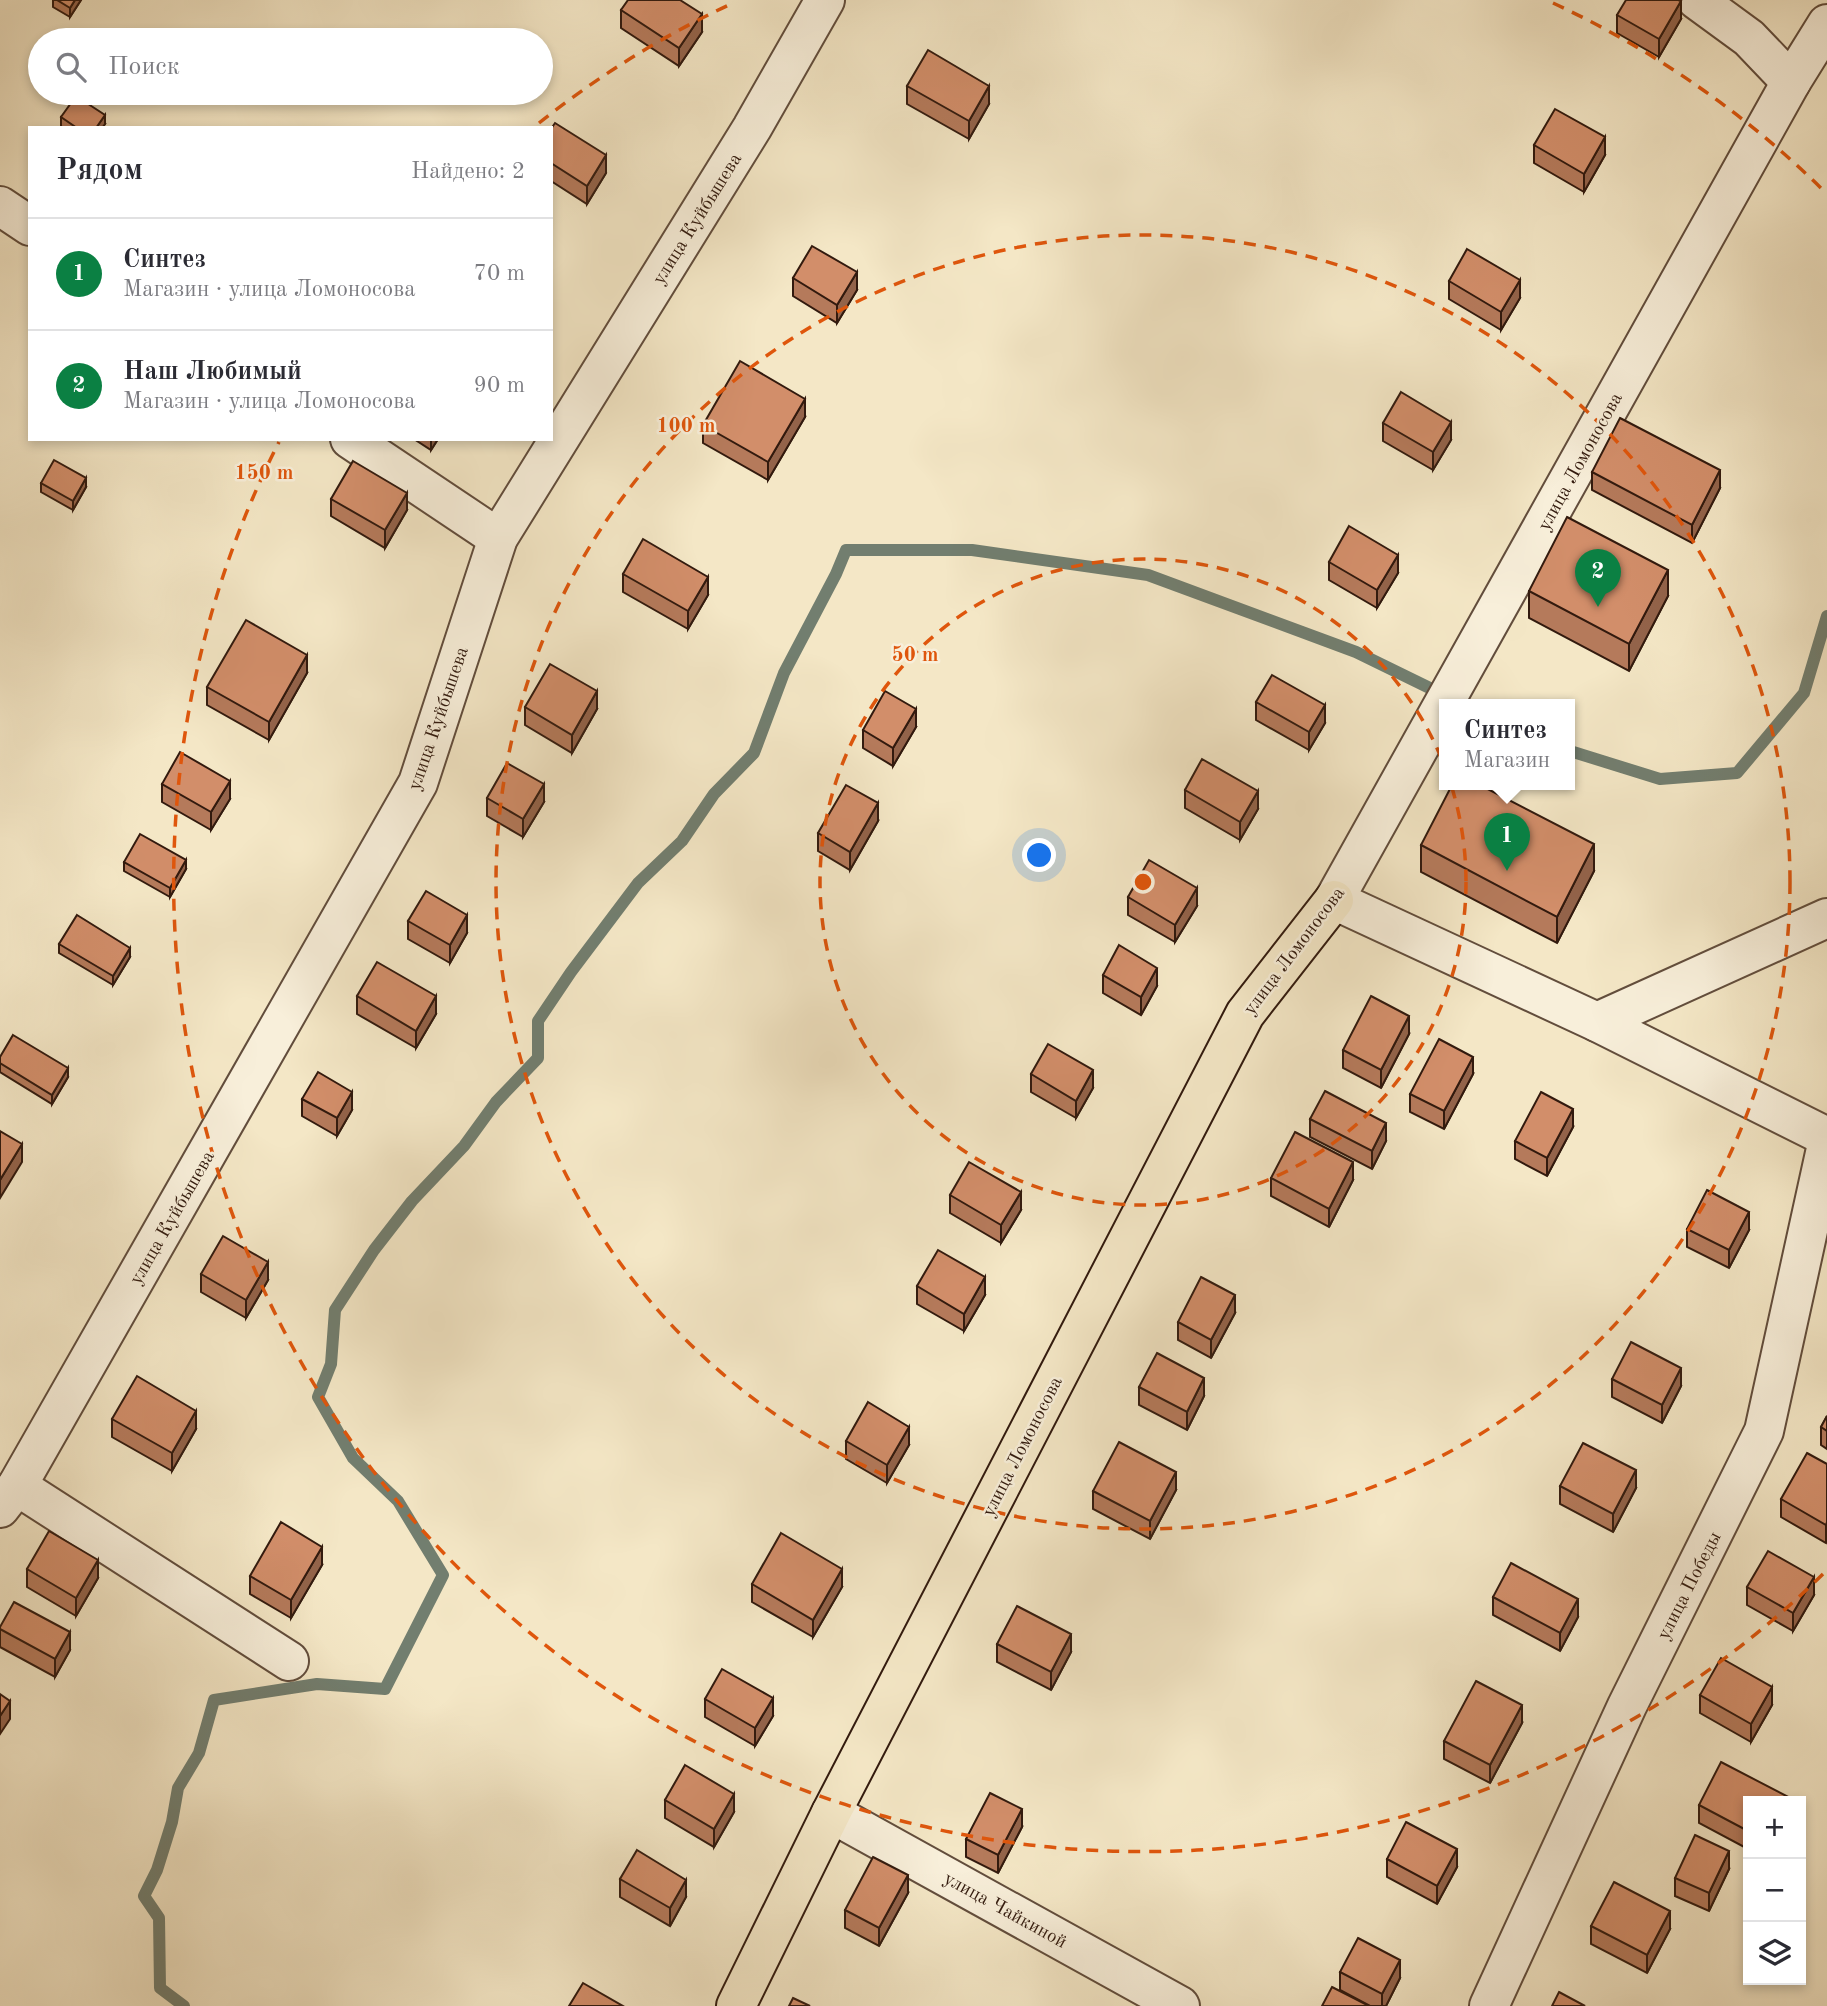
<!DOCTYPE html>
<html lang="ru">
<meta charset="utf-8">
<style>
body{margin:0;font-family:"Old Standard TT",serif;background:#f7f7f7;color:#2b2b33}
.controls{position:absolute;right:21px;bottom:21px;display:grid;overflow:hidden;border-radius:0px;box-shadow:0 4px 10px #0003}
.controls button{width:63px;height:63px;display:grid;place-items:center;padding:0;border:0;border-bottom:2px solid #e1e1e2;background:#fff;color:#2b2b33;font:35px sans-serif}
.you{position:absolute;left:1040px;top:856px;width:24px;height:24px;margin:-18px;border:5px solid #fff;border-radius:50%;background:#1a73e8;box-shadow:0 0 0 10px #1a73e833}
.badge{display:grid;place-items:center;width:46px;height:46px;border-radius:50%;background:#0b8043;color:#fff;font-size:23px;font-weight:700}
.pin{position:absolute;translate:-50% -58px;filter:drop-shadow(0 2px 4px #0008)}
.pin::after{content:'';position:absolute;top:37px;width:24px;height:21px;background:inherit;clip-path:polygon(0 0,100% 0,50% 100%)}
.popup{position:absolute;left:1439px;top:699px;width:136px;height:91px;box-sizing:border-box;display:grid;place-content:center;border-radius:0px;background:#fff;filter:drop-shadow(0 2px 5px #0005);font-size:23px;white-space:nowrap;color:#7c7c81}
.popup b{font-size:26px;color:#2b2b33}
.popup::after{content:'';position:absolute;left:50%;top:100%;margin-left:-14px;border:14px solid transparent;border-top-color:#fff}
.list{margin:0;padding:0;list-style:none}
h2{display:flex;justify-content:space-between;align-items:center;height:91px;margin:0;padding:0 28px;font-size:30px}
h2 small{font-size:23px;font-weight:400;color:#7c7c81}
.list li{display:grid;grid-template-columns:46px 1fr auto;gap:21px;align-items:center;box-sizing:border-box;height:112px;padding:0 28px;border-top:2px solid #e1e1e2}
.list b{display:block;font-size:26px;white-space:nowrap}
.list p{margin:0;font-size:23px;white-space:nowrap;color:#7c7c81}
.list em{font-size:23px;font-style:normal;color:#7c7c81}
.icon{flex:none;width:38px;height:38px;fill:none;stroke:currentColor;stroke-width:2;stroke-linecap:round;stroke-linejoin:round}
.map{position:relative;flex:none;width:1827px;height:2006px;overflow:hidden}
.search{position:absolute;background:#fff;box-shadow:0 4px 10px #0003;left:28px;top:28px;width:525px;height:77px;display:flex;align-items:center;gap:18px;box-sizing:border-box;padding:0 24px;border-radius:38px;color:#7c7c81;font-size:26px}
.panel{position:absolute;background:#fff;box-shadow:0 4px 10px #0003;left:28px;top:126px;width:525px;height:315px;border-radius:0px}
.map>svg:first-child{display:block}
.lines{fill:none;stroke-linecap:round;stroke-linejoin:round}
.stream{stroke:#727e6f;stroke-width:12}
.minor-casing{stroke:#624d3c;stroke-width:42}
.major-casing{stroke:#321a0e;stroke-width:42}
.minor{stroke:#f8efda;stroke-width:38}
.major{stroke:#f4e7c6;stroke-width:38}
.wall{fill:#b57a5b;stroke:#321a0e;stroke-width:2}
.shaded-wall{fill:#93634a;stroke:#321a0e;stroke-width:2}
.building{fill:#d28e6a;stroke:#321a0e;stroke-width:2}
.ring{fill:none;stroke:#df560c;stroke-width:3.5;stroke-dasharray:12 9}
.labels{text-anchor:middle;stroke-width:5;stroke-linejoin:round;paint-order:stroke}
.street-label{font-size:19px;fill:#321a0e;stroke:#f8efda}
.centre{fill:#df560c;stroke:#f8efda;stroke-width:3.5}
.ring-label{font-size:21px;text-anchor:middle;font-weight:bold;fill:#df560c;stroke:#f8efda;stroke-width:5;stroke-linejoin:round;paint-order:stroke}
</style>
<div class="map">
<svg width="1827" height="2006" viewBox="0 0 1827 2006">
<rect width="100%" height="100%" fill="#f4e7c6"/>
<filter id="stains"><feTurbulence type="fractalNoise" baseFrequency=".00286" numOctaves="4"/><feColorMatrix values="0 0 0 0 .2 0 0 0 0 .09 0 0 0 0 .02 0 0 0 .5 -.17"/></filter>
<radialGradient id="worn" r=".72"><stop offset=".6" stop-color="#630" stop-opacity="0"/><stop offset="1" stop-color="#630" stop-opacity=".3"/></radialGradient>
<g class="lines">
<g class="stream">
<path d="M1570,751L1660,779L1737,773L1804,693L1827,616"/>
<path d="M184,2006L160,1988L159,1918L144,1896L157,1870L172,1822L178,1788L199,1753L214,1700L317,1684L385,1689L443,1575L398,1501L353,1458L318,1397L331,1364L335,1310L374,1250L412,1201L464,1146L496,1102L538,1058V1021L571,972L638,883L682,841L714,794L754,753L784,673L836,574L846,550H972L1148,575L1356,652L1444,695"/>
</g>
<defs>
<g id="minor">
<path d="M1697,0L1749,38L1791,82"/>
<path d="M1827,24L1791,82L1334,900L1597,1022L1827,1137"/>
<path d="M0,206L30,226"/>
<path d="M350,439L498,538"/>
<path d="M1597,1022L1827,918"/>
<path d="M17,1486L289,1661"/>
<path d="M0,1508L17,1486L418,783L498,538L752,128L825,0"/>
<path d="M831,1813L1180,2006"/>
<path d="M1489,2006L1627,1706L1764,1431L1827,1144"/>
</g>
<path id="major" d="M736,2006L831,1813L1245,1014L1334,900"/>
</defs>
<use href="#minor" class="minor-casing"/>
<use href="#major" class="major-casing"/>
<use href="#minor" class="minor"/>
<use href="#major" class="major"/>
</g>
<g class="wall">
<path d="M53,0H81L70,17L53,7Z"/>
<path d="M621,10L702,32L679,66L621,28Z"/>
<path d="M1617,15L1681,19L1659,57L1617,33Z"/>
<path d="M907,86L989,104L969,139L907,104Z"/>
<path d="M61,117L105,124L102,128H63L61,126Z"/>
<path d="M551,129L606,173L587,204L551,181Z"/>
<path d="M1534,145L1605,155L1584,192L1534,163Z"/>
<path d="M793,278L857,290L837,323L793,296Z"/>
<path d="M1449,281L1520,298L1501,330L1449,299Z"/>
<path d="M805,417L768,480L703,443V425Z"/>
<path d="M1383,423L1451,440L1433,470L1383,441Z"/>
<path d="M414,439H438L431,450Z"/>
<path d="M1592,472L1720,488L1692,543L1592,490Z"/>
<path d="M41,483L86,487L73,510L41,492Z"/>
<path d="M331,499L407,510L385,548L331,516Z"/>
<path d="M1329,562L1398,573L1377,608L1329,580Z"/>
<path d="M623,574L708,595L688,629L623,592Z"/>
<path d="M1529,591L1668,596L1629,671L1529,618Z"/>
<path d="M307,673L269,740L207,705V687Z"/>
<path d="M1256,702L1325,723L1309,750L1256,720Z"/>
<path d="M525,707L597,709L572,753L525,725Z"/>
<path d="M916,727L893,766L863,748V730Z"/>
<path d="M162,784L230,799L211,830L162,802Z"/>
<path d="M1185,790L1258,809L1240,840L1185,808Z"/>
<path d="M487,798L544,802L523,837L487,816Z"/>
<path d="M878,821L850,870L818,851V833Z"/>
<path d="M1421,845L1594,871L1557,943L1421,872Z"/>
<path d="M124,862L186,869L170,897L124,871Z"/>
<path d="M1128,897L1197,906L1175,942L1128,915Z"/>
<path d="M408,921L467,933L450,963L408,939Z"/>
<path d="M59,944L130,957L113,985L59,953Z"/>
<path d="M1103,975L1157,986L1141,1015L1103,993Z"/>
<path d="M357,996L436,1014L416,1048L357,1014Z"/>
<path d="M1409,1034L1381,1088L1343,1068V1050Z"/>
<path d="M0,1057L68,1077L52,1104L0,1072Z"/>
<path d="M1031,1074L1093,1088L1076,1118L1031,1092Z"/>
<path d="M1473,1074L1444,1129L1410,1112V1094Z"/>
<path d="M302,1099L352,1110L337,1136L302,1116Z"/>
<path d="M1310,1119L1386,1141L1372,1169L1310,1137Z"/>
<path d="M1573,1127L1547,1176L1515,1159V1141Z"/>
<path d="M1271,1178L1353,1180L1329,1227L1271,1196Z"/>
<path d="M950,1195L1021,1210L1001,1243L950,1213Z"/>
<path d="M1687,1229L1749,1230L1729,1268L1687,1247Z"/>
<path d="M201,1274L268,1280L246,1318L201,1292Z"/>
<path d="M917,1286L985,1295L964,1331L917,1304Z"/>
<path d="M1235,1313L1211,1358L1178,1340V1322Z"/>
<path d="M1612,1379L1681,1386L1662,1423L1612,1397Z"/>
<path d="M1139,1387L1204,1396L1187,1430L1139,1405Z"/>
<path d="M1827,1416V1449L1821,1445V1427Z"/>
<path d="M112,1419L196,1429L172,1471L112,1437Z"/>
<path d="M846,1441L909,1445L887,1483L846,1459Z"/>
<path d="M1827,1464V1540L1826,1543L1781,1517V1499Z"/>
<path d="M1560,1486L1636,1488L1613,1532L1560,1504Z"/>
<path d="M1176,1490L1150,1539L1093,1509V1491Z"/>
<path d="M322,1565L291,1618L250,1594V1576Z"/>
<path d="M27,1569L98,1578L76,1616L27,1587Z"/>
<path d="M752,1584L842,1587L813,1637L752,1602Z"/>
<path d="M1747,1587L1814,1595L1793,1631L1747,1605Z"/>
<path d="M1493,1597L1578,1617L1560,1651L1493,1615Z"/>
<path d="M0,1627L70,1650L55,1677L0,1647Z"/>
<path d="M997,1644L1071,1652L1051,1690L997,1662Z"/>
<path d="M1700,1695L1772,1705L1751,1742L1700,1713Z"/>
<path d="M705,1699L773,1716L755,1746L705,1717Z"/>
<path d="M1522,1723L1490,1783L1444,1759V1741Z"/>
<path d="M665,1800L734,1812L714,1847L665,1818Z"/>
<path d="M1748,1801V1849L1699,1823V1805Z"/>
<path d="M1022,1827L998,1873L966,1857V1839Z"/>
<path d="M1387,1859L1457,1867L1437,1904L1387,1877Z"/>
<path d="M1729,1869L1709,1911L1675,1896V1878Z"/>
<path d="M620,1879L686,1897L670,1926L620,1897Z"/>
<path d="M908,1893L879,1946L845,1928V1910Z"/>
<path d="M1591,1926L1670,1929L1647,1973L1591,1944Z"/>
<path d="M1340,1972L1400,1978L1386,2006H1370L1340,1990Z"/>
</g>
<g class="shaded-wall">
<path d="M75,0H81L70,17V8Z"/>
<path d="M1681,1V19L1659,57V39Z"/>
<path d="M702,14V32L679,66V48Z"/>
<path d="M989,86V104L969,139V121Z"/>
<path d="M105,115V124L102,128H96Z"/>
<path d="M1605,137V155L1584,192V174Z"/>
<path d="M606,155V173L587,204V186Z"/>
<path d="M857,272V290L837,323V305Z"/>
<path d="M1520,280V298L1501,330V312Z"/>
<path d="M805,399V417L768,480V462Z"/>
<path d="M1451,422V440L1433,470V452Z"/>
<path d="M432,439H438L431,450V441Z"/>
<path d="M1720,470V488L1692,543V525Z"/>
<path d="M86,478V487L73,510V501Z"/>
<path d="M407,493V510L385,548V530Z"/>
<path d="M1398,555V573L1377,608V590Z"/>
<path d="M1668,570V596L1629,671V644Z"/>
<path d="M708,577V595L688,629V611Z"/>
<path d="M307,655V673L269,740V722Z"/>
<path d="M597,691V709L572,753V735Z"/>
<path d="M1325,705V723L1309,750V732Z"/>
<path d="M916,709V727L893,766V748Z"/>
<path d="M230,781V799L211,830V812Z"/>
<path d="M544,784V802L523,837V819Z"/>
<path d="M1258,791V809L1240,840V822Z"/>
<path d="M878,803V821L850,870V852Z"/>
<path d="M1594,844V871L1557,943V917Z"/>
<path d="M186,860V869L170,897V888Z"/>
<path d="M1197,888V906L1175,942V925Z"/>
<path d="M467,915V933L450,963V945Z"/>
<path d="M130,948V957L113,985V976Z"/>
<path d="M1157,968V986L1141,1015V997Z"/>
<path d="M436,996V1014L416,1048V1031Z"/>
<path d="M1409,1016V1034L1381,1088V1070Z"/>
<path d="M1473,1057V1074L1444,1129V1111Z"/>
<path d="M68,1068V1077L52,1104V1095Z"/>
<path d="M1093,1070V1088L1076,1118V1101Z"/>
<path d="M352,1092V1110L337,1136V1118Z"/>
<path d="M1573,1109V1127L1547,1176V1158Z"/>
<path d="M1386,1123V1141L1372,1169V1151Z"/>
<path d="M22,1144V1162L0,1198V1180Z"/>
<path d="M1353,1162V1180L1329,1227V1209Z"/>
<path d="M1021,1192V1210L1001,1243V1225Z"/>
<path d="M1749,1212V1230L1729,1268V1250Z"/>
<path d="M268,1262V1280L246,1318V1300Z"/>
<path d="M985,1277V1295L964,1331V1314Z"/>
<path d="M1235,1295V1313L1211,1358V1340Z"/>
<path d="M1681,1368V1386L1662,1423V1405Z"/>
<path d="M1204,1378V1396L1187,1430V1412Z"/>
<path d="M196,1411V1429L172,1471V1453Z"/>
<path d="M909,1427V1445L887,1483V1465Z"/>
<path d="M1636,1470V1488L1613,1532V1514Z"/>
<path d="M1176,1472V1490L1150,1539V1521Z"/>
<path d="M1827,1522V1540L1826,1543V1525Z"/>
<path d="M322,1547V1565L291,1618V1600Z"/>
<path d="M98,1560V1578L76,1616V1598Z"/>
<path d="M842,1569V1587L813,1637V1620Z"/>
<path d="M1814,1577V1595L1793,1631V1613Z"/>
<path d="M1578,1599V1617L1560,1651V1633Z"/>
<path d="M70,1632V1650L55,1677V1659Z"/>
<path d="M1071,1634V1652L1051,1690V1672Z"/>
<path d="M1772,1687V1705L1751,1742V1724Z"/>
<path d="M773,1698V1716L755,1746V1728Z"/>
<path d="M10,1701V1719L0,1734V1716Z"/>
<path d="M1522,1705V1723L1490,1783V1765Z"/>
<path d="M734,1794V1812L714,1847V1829Z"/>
<path d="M1022,1809V1827L998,1873V1855Z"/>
<path d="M1457,1849V1867L1437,1904V1886Z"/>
<path d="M1729,1851V1869L1709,1911V1893Z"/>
<path d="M908,1875V1893L879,1946V1928Z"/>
<path d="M686,1880V1897L670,1926V1908Z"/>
<path d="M1670,1911V1929L1647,1973V1955Z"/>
<path d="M1400,1960V1978L1386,2006H1382V1994Z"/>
</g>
<g class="building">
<path d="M57,0H75L70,8Z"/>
<path d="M628,0H680L702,14L679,48L621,10Z"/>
<path d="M1626,0H1678L1681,1L1659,39L1617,15Z"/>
<path d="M928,50L989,86L969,121L907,86Z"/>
<path d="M76,96L105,115L96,128H77L61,117Z"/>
<path d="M1555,109L1605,137L1584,174L1534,145Z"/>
<path d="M555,123L606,155L587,186L551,163V129Z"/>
<path d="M812,246L857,272L837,305L793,278Z"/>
<path d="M1467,249L1520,280L1501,312L1449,281Z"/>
<path d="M740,361L805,399L768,462L703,425Z"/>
<path d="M1401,392L1451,422L1433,452L1383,423Z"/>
<path d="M1620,418L1720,470L1692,525L1592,472Z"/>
<path d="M54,460L86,478L73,501L41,483Z"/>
<path d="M353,461L407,493L385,530L331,499Z"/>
<path d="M1567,517L1668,570L1629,644L1529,591Z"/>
<path d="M1349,526L1398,555L1377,590L1329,562Z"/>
<path d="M643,539L708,577L688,611L623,574Z"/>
<path d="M246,620L307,655L269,722L207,687Z"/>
<path d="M550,664L597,691L572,735L525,707Z"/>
<path d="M1272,675L1325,705L1309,732L1256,702Z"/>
<path d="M885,691L916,709L893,748L863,730Z"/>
<path d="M180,752L230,781L211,812L162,784Z"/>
<path d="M1202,759L1258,791L1240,822L1185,790Z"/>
<path d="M507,763L544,784L523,819L487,798Z"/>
<path d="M846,785L878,803L850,852L818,833Z"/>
<path d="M1452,785H1480L1594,844L1557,917L1421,845Z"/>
<path d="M140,834L186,860L170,888L124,862Z"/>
<path d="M1149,860L1197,888L1175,925L1128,897Z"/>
<path d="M426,891L467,915L450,945L408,921Z"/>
<path d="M77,915L130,948L113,976L59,944Z"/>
<path d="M1119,945L1157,968L1141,997L1103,975Z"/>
<path d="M377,962L436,996L416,1031L357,996Z"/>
<path d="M1371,996L1409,1016L1381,1070L1343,1050Z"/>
<path d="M13,1035L68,1068L52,1095L0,1063V1057Z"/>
<path d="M1439,1039L1473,1057L1444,1111L1410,1094Z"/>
<path d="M1048,1044L1093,1070L1076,1101L1031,1074Z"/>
<path d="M318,1072L352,1092L337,1118L302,1099Z"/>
<path d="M1325,1091L1386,1123L1372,1151L1310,1119Z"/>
<path d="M1541,1092L1573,1109L1547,1158L1515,1141Z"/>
<path d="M0,1131L22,1144L0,1180Z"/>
<path d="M1295,1132L1353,1162L1329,1209L1271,1178Z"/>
<path d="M969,1162L1021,1192L1001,1225L950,1195Z"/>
<path d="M1707,1190L1749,1212L1729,1250L1687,1229Z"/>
<path d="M223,1236L268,1262L246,1300L201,1274Z"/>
<path d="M938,1250L985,1277L964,1314L917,1286Z"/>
<path d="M1201,1277L1235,1295L1211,1340L1178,1322Z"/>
<path d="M1631,1342L1681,1368L1662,1405L1612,1379Z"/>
<path d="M1157,1353L1204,1378L1187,1412L1139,1387Z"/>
<path d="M137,1376L196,1411L172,1453L112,1419Z"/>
<path d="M868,1402L909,1427L887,1465L846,1441Z"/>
<path d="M1827,1416V1431L1821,1427Z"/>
<path d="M1119,1442L1176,1472L1150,1521L1093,1491Z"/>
<path d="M1583,1443L1636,1470L1613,1514L1560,1486Z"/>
<path d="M1807,1453L1827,1464V1522L1826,1525L1781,1499Z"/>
<path d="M281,1522L322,1547L291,1600L250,1576Z"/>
<path d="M49,1531L98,1560L76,1598L27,1569Z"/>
<path d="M781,1533L842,1569L813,1620L752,1584Z"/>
<path d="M1768,1551L1814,1577L1793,1613L1747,1587Z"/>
<path d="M1511,1563L1578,1599L1560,1633L1493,1597Z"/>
<path d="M14,1602L70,1632L55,1659L0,1629V1627Z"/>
<path d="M1017,1606L1071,1634L1051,1672L997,1644Z"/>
<path d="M1721,1658L1772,1687L1751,1724L1700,1695Z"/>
<path d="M722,1669L773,1698L755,1728L705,1699Z"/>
<path d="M1476,1681L1522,1705L1490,1765L1444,1741Z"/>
<path d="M0,1694L10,1701L0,1716Z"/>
<path d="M1721,1762L1796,1801H1748V1831L1699,1805Z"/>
<path d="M685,1765L734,1794L714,1829L665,1800Z"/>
<path d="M990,1793L1022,1809L998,1855L966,1839Z"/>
<path d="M1406,1822L1457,1849L1437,1886L1387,1859Z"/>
<path d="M1695,1835L1729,1851L1709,1893L1675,1878Z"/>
<path d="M637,1850L686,1880L670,1908L620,1879Z"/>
<path d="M873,1857L908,1875L879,1928L845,1910Z"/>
<path d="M1614,1882L1670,1911L1647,1955L1591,1926Z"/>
<path d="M1358,1938L1400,1960L1382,1994L1340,1972Z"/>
<path d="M583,1983L623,2006H569Z"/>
<path d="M1332,1987L1369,2006H1322Z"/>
<path d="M1559,1992L1585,2006H1552Z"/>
<path d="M793,1998L810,2006H789Z"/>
</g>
<g class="ring">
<circle cx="1143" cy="882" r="323"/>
<circle cx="1143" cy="882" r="647"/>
<path d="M1823 1574A970 970 0 0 1 279 442M539 123A970 970 0 0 1 733 3M1553 3A970 970 0 0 1 1823 190"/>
</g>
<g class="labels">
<g class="street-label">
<text transform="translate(696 218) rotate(-58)" y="7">улица Куйбышева</text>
<text transform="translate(1579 461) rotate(-61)" y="7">улица Ломоносова</text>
<text transform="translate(437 718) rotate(-71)" y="7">улица Куйбышева</text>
<text transform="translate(1293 950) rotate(-53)" y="7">улица Ломоносова</text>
<text transform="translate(171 1217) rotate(-60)" y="7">улица Куйбышева</text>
<text transform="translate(1021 1446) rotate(-63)" y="7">улица Ломоносова</text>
<text transform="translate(1688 1585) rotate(-63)" y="7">улица Победы</text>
<text transform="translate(1006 1909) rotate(29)" y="7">улица Чайкиной</text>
</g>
</g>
<circle cx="1143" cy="882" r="10" class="centre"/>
<g class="ring-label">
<text x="686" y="432">100 m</text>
<text x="264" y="479">150 m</text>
<text x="915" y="661">50 m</text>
</g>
<rect width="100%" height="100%" filter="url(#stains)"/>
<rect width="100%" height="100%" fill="url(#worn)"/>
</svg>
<div class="controls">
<button>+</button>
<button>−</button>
<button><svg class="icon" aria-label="layers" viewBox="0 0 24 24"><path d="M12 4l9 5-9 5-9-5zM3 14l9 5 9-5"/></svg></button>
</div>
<div class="you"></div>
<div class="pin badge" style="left:1507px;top:871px">1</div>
<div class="popup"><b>Синтез</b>Магазин</div>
<div class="pin badge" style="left:1598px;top:607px">2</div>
<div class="search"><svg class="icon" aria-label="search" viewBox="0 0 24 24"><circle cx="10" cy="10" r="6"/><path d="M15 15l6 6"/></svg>Поиск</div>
<section class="panel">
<h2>Рядом<small>Найдено: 2</small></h2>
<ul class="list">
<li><span class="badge">1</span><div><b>Синтез</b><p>Магазин · улица Ломоносова</p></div><em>70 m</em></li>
<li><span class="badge">2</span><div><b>Наш Любимый</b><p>Магазин · улица Ломоносова</p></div><em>90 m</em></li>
</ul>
</section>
</div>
